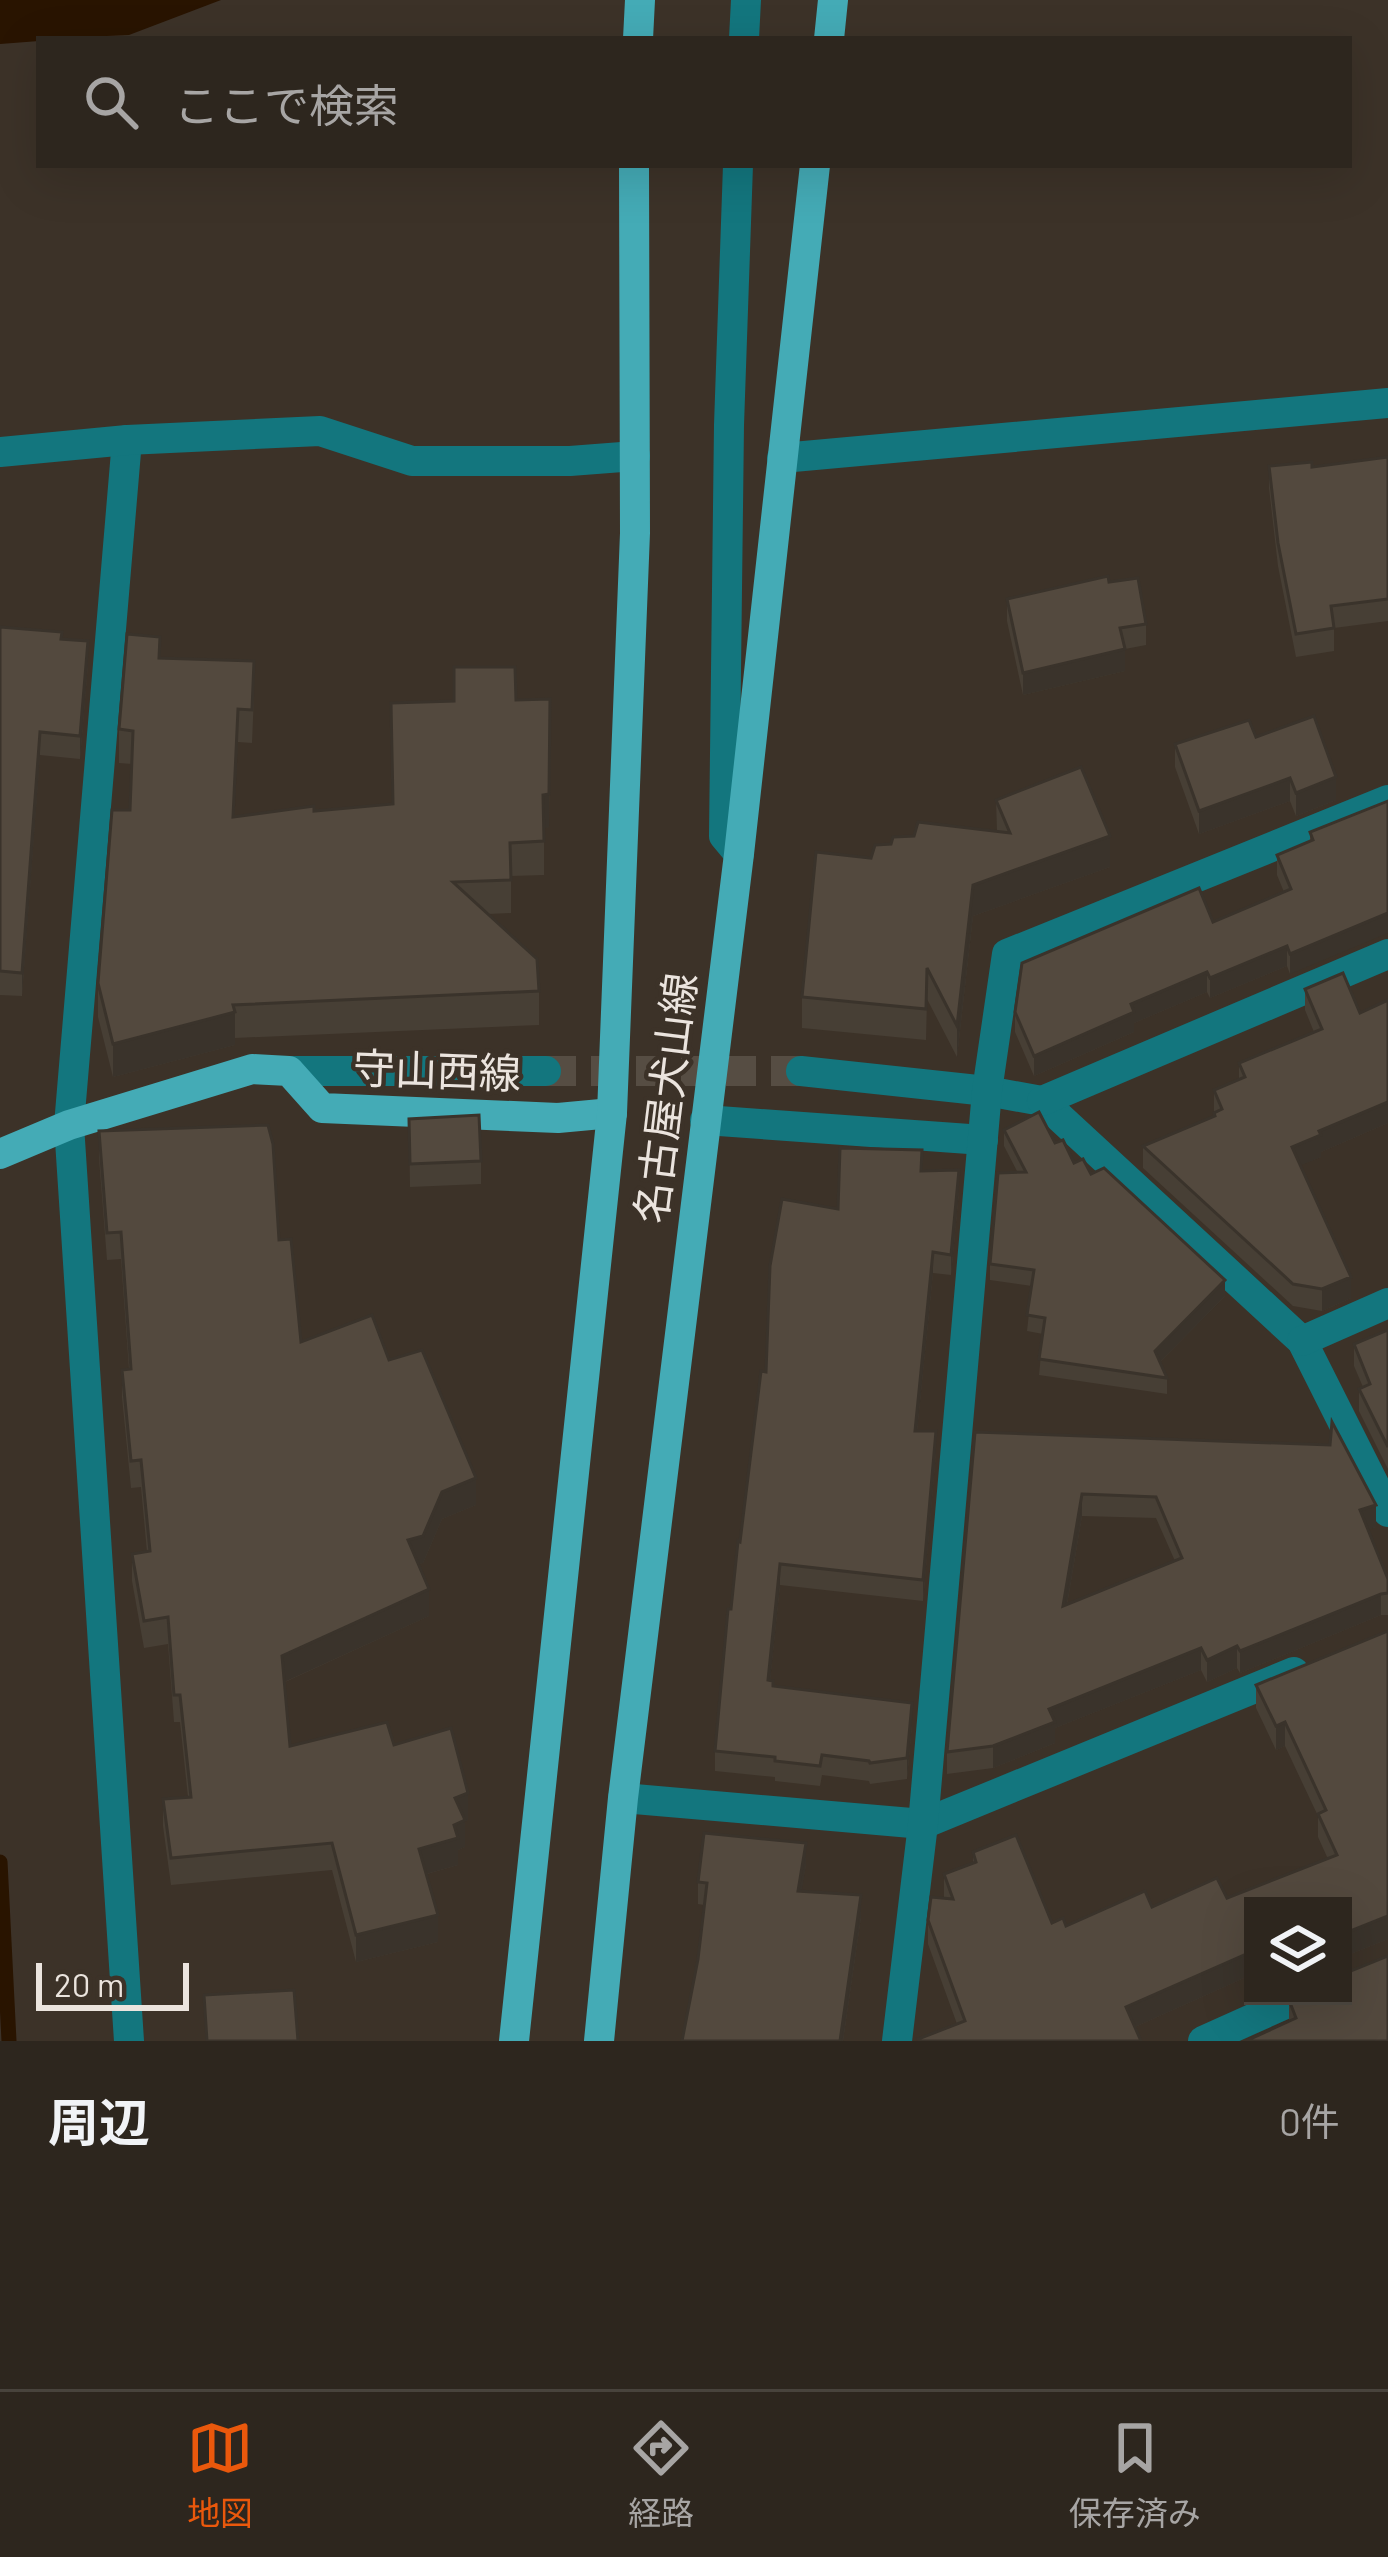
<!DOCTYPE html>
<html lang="ja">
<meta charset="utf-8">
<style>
body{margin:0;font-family:Barlow,"Noto Sans JP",sans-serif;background:#352e27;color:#f1f3f6}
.controls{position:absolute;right:36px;bottom:36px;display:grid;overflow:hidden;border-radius:0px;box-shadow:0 12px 48px #0002}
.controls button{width:108px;height:108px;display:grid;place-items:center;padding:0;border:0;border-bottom:3px solid #48433c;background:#2d261e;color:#f1f3f6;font:60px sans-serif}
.scale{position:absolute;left:36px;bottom:30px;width:153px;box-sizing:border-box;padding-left:12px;border:6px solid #ebe4de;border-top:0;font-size:33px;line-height:42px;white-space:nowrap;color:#ebe4de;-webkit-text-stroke:9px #3c3228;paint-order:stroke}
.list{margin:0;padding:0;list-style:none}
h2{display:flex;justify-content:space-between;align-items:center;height:156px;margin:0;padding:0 48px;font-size:51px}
h2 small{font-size:39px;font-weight:400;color:#a7a5a4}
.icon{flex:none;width:66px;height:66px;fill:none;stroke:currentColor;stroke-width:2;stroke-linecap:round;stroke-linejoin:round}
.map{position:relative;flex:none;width:1388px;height:2041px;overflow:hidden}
.search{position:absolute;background:#2d261e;box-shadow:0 12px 48px #0002;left:36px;right:36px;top:36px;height:132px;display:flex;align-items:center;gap:30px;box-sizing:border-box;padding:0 42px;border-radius:0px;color:#a7a5a4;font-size:45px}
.sheet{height:348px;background:#2d261e}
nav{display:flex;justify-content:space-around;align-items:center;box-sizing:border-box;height:168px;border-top:3px solid #48433c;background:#2d261e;font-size:33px;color:#a7a5a4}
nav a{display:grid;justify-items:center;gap:6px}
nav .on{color:#ea580c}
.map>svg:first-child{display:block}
.water{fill:#291400}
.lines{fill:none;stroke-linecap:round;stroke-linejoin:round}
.stream{stroke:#291400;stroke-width:15}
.minor-tunnel{stroke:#564d43;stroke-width:30;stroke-dasharray:30 15;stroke-linecap:butt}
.minor{stroke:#13767e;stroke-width:30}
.major{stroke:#44abb6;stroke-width:30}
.wall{fill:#473f35;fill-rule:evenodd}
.shaded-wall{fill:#3a332b}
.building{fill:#53493e;stroke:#3a332b;stroke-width:3;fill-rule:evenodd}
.labels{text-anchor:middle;stroke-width:9;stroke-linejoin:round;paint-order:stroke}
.street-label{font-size:42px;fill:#ebe4de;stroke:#3c3228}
</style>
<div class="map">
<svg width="1388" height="2041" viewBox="0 0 1388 2041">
<rect width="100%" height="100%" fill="#3c3228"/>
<path class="water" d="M0,0H221L129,35L39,39V41L0,44Z"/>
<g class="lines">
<path class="stream" d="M0,1862L9,2041"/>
<path class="minor-tunnel" d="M546,1071H801"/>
<g class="minor">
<path d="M744,39L746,0"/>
<path d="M738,165L729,425L724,836L739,854"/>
<path d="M127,440L69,1125L129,2041"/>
<path d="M0,452L127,440L320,431L412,461H570L635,456"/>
<path d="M782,458L1388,403"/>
<path d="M289,1071H546"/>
<path d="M801,1071L987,1091L1042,1101L1302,1341L1388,1512"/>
<path d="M1042,1101L1388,954"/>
<path d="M705,1120L983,1140"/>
<path d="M1302,1341L1388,1303"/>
<path d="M623,1798L923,1824L1294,1672"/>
<path d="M897,2041L923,1824L987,1091L1007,954L1388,800"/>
<path d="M1203,2041L1303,1996"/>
</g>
<g class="major">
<path d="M638,39L640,0"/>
<path d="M829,39L833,0"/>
<path d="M0,1154L69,1125L252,1069L289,1071L322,1108L558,1118L612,1113"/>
<path d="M514,2041L612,1113L635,533L634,165"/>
<path d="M599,2041L623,1798L739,854L815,165"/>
</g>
</g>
<g class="wall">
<path d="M1388,457V621L1334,628V651L1296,657L1278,566L1269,488V466L1312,467Z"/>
<path d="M1109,582L1146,624V645L1125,649V671L1023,695L1007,621V599Z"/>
<path d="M0,627L62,639L88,664L80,759L40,755L22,996L0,995Z"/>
<path d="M160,658L254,695L252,743L238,742L234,816L392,804L516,700L550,699L549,827L544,828V875L511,876V913L488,914L539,991V1025L235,1038V1045L113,1077L98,1017V983L130,810L132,764L119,763V729Z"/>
<path d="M1256,737L1336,800L1296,816L1290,801L1199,834L1175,767V744Z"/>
<path d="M996,800L1110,867L973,916L957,1057L927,999L926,1040L802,1028V997L871,858L891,844L997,831Z"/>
<path d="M1388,801L1290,974L1287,966L1210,998L1207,992L1134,1023V1032L1034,1076L1015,1032V1012L1284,892L1277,875V855L1310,841V832Z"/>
<path d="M1305,989L1360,1013L1388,1000V1123L1321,1152V1157L1300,1165L1351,1298L1322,1311L1293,1306L1143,1168V1146L1214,1116V1090L1239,1079V1063L1314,1032L1305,1010Z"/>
<path d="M409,1119L481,1161V1184L410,1187Z"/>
<path d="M1004,1130L1055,1143L1074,1163L1091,1174L1225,1296L1160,1362L1167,1378V1394L1039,1375L1043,1334L1027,1331L1032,1286L990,1280V1264L1018,1173L1004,1146Z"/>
<path d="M99,1131L279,1240L301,1342L389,1360L476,1505L442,1519L423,1563L418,1564L429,1616L285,1682L290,1746L394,1745L468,1820L465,1821V1847L458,1850V1865L427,1874L438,1942L356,1962L332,1870L171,1885L163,1826V1799L188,1797L180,1722H174L168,1644L144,1648L132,1581V1554L147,1552L141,1487L131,1488L122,1397V1370L129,1369L121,1259L107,1260L99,1158Z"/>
<path d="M922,1171L959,1191L951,1275L933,1273L917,1431L936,1452L923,1601L780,1585L770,1680L773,1686L912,1724L907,1779L870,1784L869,1781L822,1775L820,1786L775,1781V1777L715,1771V1751L731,1609L766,1372L838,1209Z"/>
<path d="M1388,1330V1469L1359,1411V1389L1363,1387L1354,1366V1344Z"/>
<path d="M975,1432L1376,1527L1368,1529L1388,1579V1615H1381L1240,1673L1237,1668L1207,1682L1201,1670L1055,1728V1743L993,1768L947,1774V1752ZM1082,1516L1156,1518L1175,1561L1067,1605Z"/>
<path d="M1388,1631V1939L1343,1957L1253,1906V1974L1135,2027L957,2024L928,1944V1920L944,1898V1874L973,1863V1852L1052,1923L1066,1926L1152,1907L1227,1898L1328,1859L1318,1837V1816L1285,1746L1276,1750L1256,1708V1685Z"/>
<path d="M806,1865L801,1891L861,1917L843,2041H682L698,1959L704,1905L698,1904V1882Z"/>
<path d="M1289,2000L1388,2041L1289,2022Z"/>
</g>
<g class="shaded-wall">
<path d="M88,641V664L80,759V736Z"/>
<path d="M1125,649V671L1023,695V673Z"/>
<path d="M238,709V742L233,850V817Z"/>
<path d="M40,732V755L22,996V973Z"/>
<path d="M1336,777V800L1296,816V793Z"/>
<path d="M1290,778V801L1199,834V811Z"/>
<path d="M549,794V827L543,829V795Z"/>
<path d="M1110,836V867L973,916L957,1057V1026L973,885Z"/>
<path d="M1388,913V933L1290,974V954Z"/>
<path d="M1287,946V966L1210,998V978Z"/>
<path d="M1207,972V992L1134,1023V1032L1034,1076V1056L1131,1004Z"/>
<path d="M235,1012V1045L113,1077V1044Z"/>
<path d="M1388,1102V1123L1321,1152V1157L1292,1169V1147L1319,1131Z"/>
<path d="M959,1170V1191L951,1275V1255Z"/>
<path d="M933,1252V1273L915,1451V1431Z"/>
<path d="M1351,1277V1298L1322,1311V1289Z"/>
<path d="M1225,1280V1296L1155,1367V1351Z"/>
<path d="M936,1431V1452L923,1601V1580Z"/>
<path d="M476,1478V1505L442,1519L423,1563L408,1567V1540L442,1492Z"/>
<path d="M1082,1494V1516L1063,1628V1606Z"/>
<path d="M1376,1505V1527L1360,1532V1510Z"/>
<path d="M780,1564V1585L768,1701V1680Z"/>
<path d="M429,1589V1616L282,1683V1656Z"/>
<path d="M1381,1594V1615L1240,1673V1651Z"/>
<path d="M1237,1646V1668L1207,1682V1660Z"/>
<path d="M1201,1648V1670L1055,1728V1743L993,1768V1746L1049,1709Z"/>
<path d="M912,1703V1724L907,1779V1758Z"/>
<path d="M1285,1722V1746L1276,1750V1726Z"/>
<path d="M468,1793V1820L465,1821V1847L458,1850V1865L419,1876V1849L455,1798Z"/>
<path d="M806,1843V1865L798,1913V1891Z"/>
<path d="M861,1895V1917L843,2041H840Z"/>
<path d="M438,1915V1942L356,1962V1935Z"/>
<path d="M1388,1916V1939L1343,1957V1934Z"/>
<path d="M1253,1951V1974L1126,2031V2007Z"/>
</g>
<g class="building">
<path d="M1388,457V599L1331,606L1334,628L1296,634L1278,543L1269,466L1312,462V467Z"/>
<path d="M1108,576L1109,582L1138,578L1146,624L1120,628L1125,649L1023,673L1007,599Z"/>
<path d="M0,627L62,632L61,639L88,641L80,736L40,732L22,973L0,971Z"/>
<path d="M127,634L160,637L159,658L254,661L252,710L238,709L233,817L314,806V811L393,804L391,703L454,701V667H515L516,700L550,699L549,794L543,795L544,841L510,843L511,880L453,882L537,959L539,991L233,1005L235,1012L113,1044L98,983L112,810H130L133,731L119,729Z"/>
<path d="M1314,716L1336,777L1296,793L1290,778L1199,811L1175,744L1249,720L1256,737Z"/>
<path d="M1081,767L1110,836L973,885L957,1026L927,968L926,1009L802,997L816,852L871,858L875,845L891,844L893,837L914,836L918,822L1010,833L996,800Z"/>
<path d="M1388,801V913L1290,954L1287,946L1210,978L1207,972L1131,1004L1134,1012L1034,1056L1015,1012L1022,963L1199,888L1213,922L1291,889L1277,855L1313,840L1310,832Z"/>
<path d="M1343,973L1360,1013L1388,1000V1102L1319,1131L1321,1135L1292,1147L1351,1277L1322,1289L1293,1284L1143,1146L1215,1116L1214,1113L1222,1109L1214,1090L1245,1077L1239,1063L1322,1029L1305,989Z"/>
<path d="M1039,1112L1055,1143L1063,1140L1074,1163L1083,1159L1091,1174L1104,1168L1225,1280L1155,1351L1167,1378L1039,1359L1045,1318L1027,1315L1034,1270L990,1264L998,1173L1026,1172L1004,1130Z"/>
<path d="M479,1115L481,1161L410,1164L409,1119Z"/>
<path d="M268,1125L273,1144L279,1240L291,1239L301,1342L372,1315L389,1360L422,1350L476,1478L442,1492L423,1536L408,1540L429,1589L282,1656L290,1746L387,1722L394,1745L451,1728L468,1793L455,1798L465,1820L454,1825L458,1838L419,1849L438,1915L356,1935L332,1843L171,1858L163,1799L191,1797L180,1695H174L168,1617L144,1621L132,1554L150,1551L141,1460L131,1461L122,1370L131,1369L121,1232L107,1233L99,1131Z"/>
<path d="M840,1148L922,1150L921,1171L959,1170L951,1255L933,1252L915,1431H936L923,1580L780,1564L768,1680L773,1681V1686L912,1703L907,1758L870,1763L869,1761L822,1755L820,1766L775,1761V1757L715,1751L728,1609H731L738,1541L740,1542L761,1371L766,1372L770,1266L782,1199L838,1209Z"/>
<path d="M1388,1330V1447L1359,1389L1370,1384L1354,1344Z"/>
<path d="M1332,1422L1376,1505L1360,1510L1388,1579V1593L1381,1594L1240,1651L1237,1646L1207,1660L1201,1648L1049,1709L1055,1722L993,1746L947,1752L975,1432L1330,1445ZM1082,1494L1156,1497L1182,1558L1063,1606Z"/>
<path d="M1388,1631V1916L1343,1934V1906H1253V1951L1126,2007L1141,2041H919L918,2039L965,2021L928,1920L931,1897L953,1899L944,1874L976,1862L973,1852L1016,1835L1052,1923L1063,1918L1066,1926L1145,1891L1152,1907L1217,1878L1227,1898L1337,1855L1318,1814L1326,1810L1285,1722L1276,1726L1256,1685Z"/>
<path d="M704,1833L806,1843L798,1891L861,1895L840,2041H682L698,1959L707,1883L698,1882Z"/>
<path d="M1388,1956V2041H1246L1296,2018L1289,2000L1297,1996H1343V1974Z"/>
<path d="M294,1990L298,2041H207L204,1995Z"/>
</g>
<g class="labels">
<g class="street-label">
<text transform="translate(437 1071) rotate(2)" y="15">守山西線</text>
<text transform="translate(666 1098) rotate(-83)" y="15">名古屋犬山線</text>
</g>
</g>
</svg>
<div class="controls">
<button><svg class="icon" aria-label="layers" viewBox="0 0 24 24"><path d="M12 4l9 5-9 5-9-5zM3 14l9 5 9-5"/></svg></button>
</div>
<div class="scale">20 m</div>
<div class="search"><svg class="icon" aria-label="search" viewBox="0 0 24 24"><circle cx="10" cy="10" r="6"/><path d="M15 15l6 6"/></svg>ここで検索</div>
</div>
<section class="sheet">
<h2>周辺<small>0件</small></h2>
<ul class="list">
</ul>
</section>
<nav>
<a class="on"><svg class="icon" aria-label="map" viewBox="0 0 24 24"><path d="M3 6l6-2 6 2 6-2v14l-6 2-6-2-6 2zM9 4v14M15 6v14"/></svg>地図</a>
<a><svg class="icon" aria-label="directions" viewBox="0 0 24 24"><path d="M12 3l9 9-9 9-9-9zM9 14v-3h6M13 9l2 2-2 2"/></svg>経路</a>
<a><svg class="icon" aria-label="saved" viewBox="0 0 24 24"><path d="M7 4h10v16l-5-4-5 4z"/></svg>保存済み</a>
</nav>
